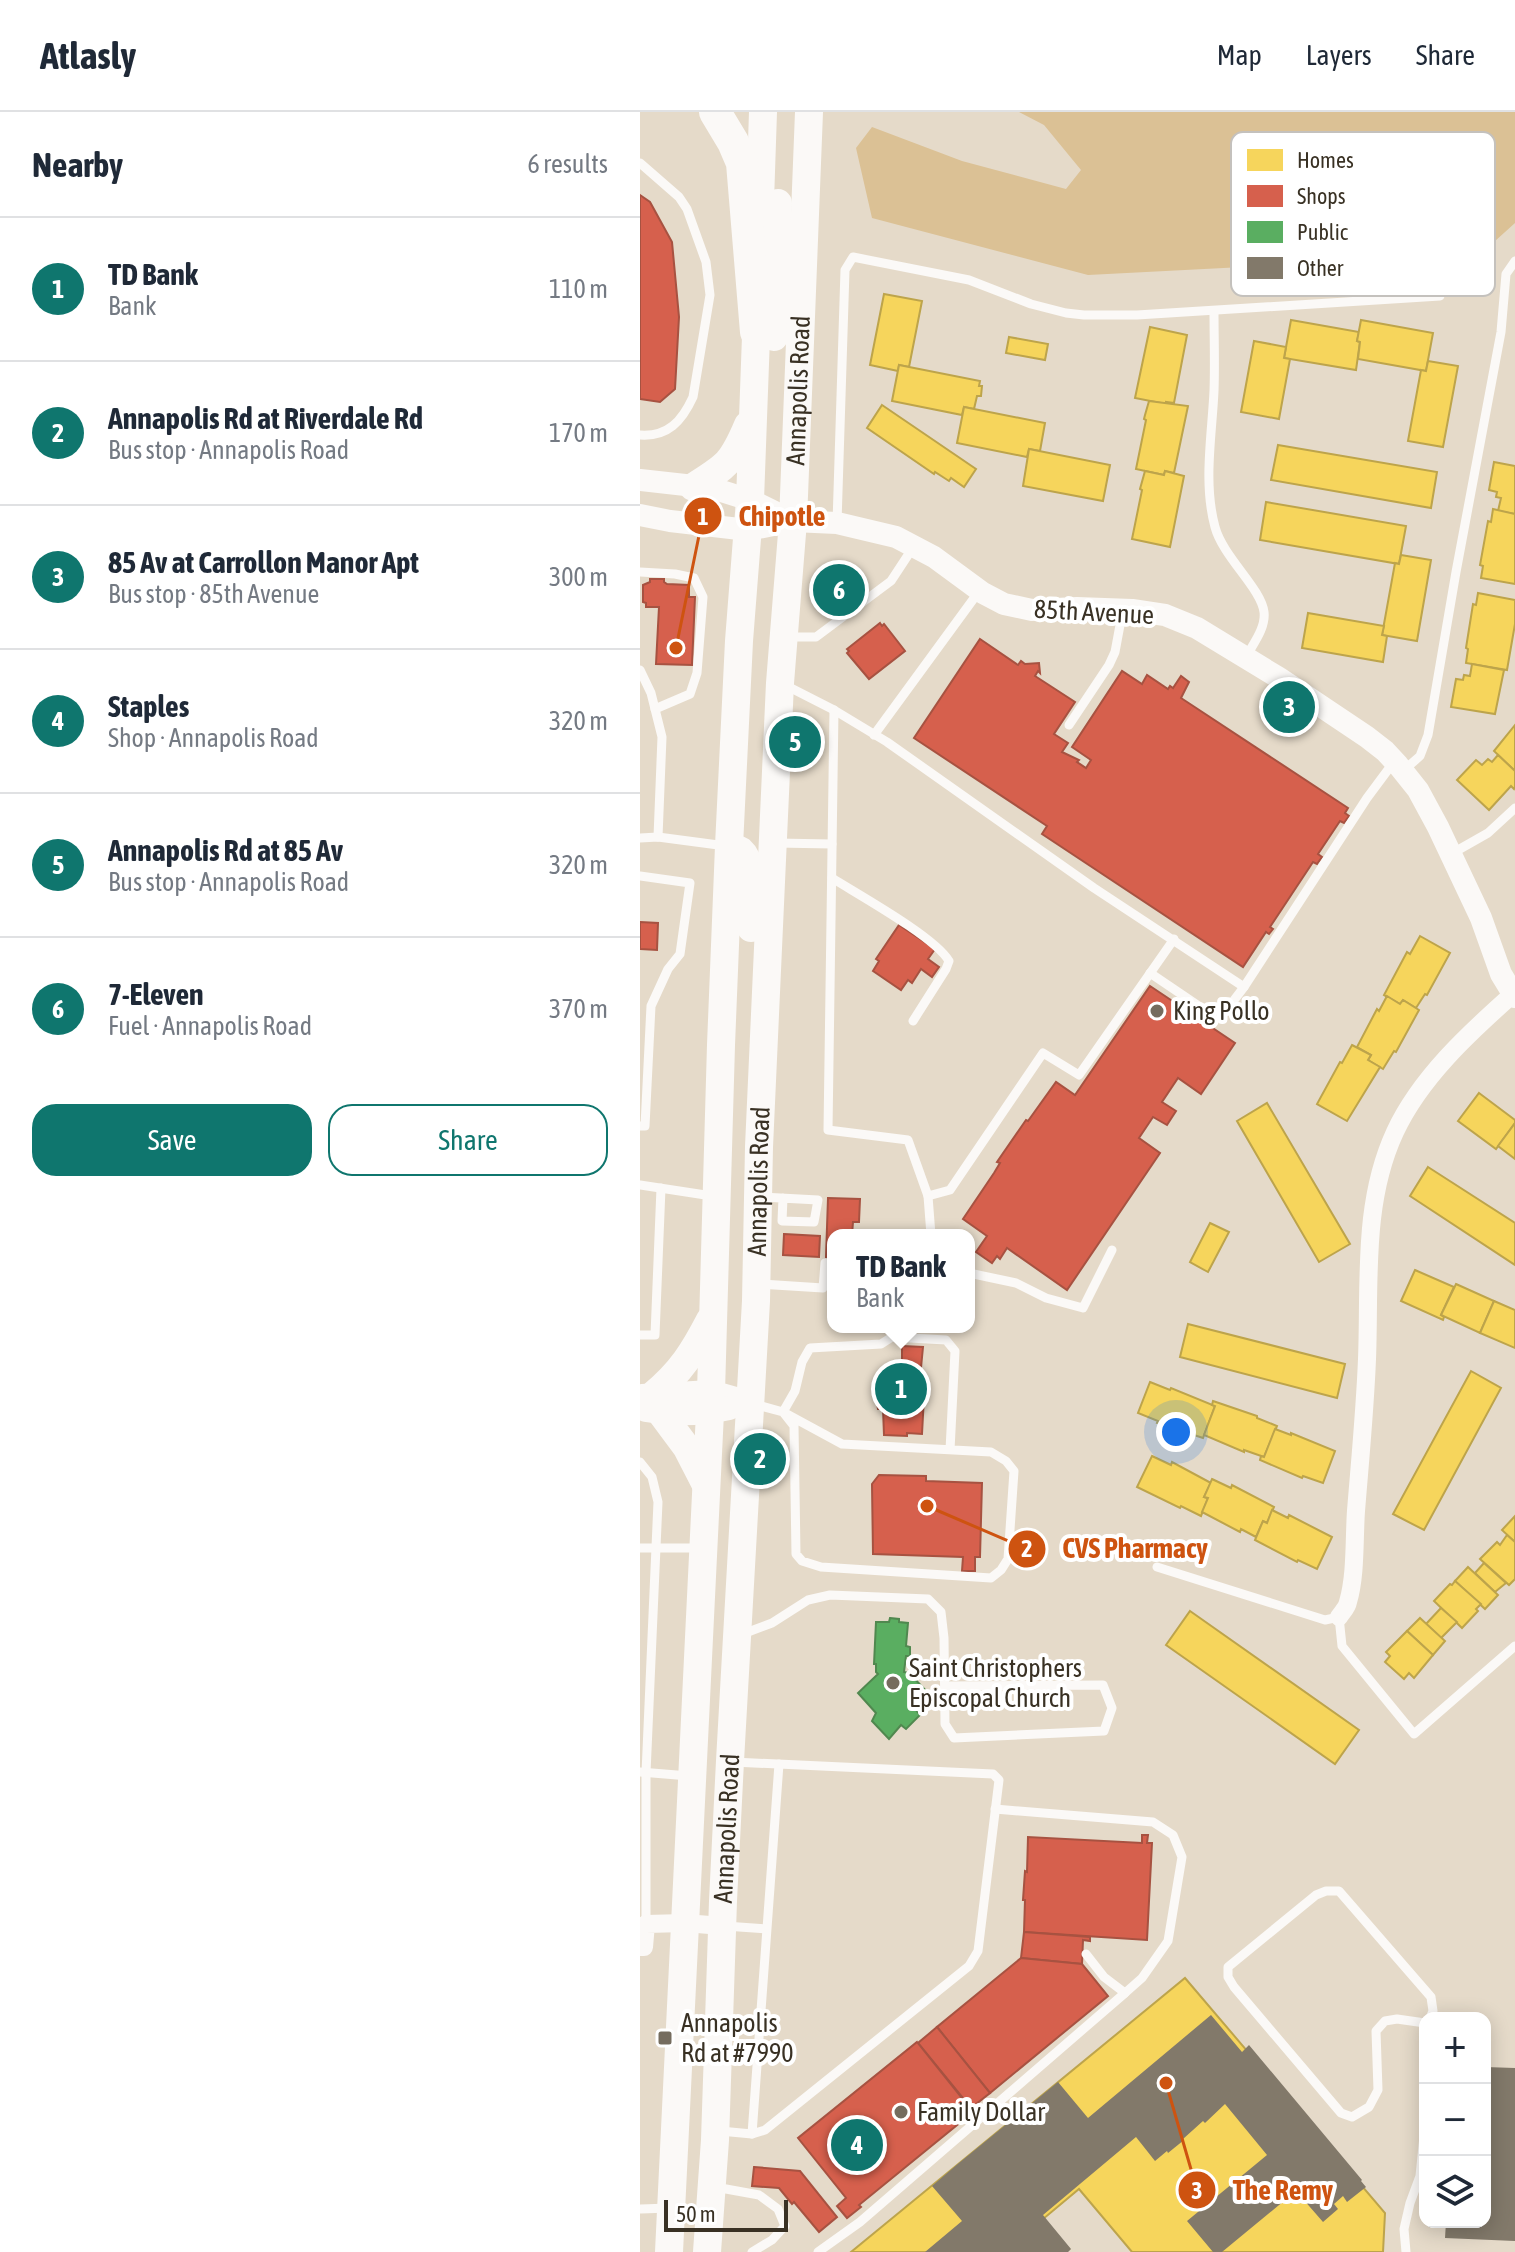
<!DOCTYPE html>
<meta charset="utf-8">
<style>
body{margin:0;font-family:"Asap Condensed",sans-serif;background:#f2f2f3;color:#1f2937}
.controls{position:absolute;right:24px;bottom:24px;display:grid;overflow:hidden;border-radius:16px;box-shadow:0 4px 20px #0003}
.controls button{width:72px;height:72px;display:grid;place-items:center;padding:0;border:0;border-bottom:2px solid #e0e1e3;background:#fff;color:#1f2937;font:40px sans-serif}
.scale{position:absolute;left:24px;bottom:20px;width:124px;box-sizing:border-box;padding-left:8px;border:4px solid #393124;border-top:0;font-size:22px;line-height:28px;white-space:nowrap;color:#393124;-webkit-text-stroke:6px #fff;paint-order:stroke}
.you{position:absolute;left:536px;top:1320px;width:28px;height:28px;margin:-20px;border:6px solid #fff;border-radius:50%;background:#1a73e8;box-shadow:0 0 0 12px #1a73e833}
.badge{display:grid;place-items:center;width:52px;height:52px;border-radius:50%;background:#0f766e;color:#fff;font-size:26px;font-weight:700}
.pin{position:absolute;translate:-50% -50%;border:4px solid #fff;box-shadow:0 2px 8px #0006}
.popup{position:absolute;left:187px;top:1117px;width:148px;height:104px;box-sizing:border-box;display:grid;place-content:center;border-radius:16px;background:#fff;filter:drop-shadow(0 2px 6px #0005);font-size:26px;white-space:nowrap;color:#747a83}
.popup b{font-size:30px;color:#1f2937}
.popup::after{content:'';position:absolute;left:50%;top:100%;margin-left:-16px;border:16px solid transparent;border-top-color:#fff}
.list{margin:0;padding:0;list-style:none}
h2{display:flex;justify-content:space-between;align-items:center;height:104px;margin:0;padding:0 32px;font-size:34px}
h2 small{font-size:26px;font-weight:400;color:#747a83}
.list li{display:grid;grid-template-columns:52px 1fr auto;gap:24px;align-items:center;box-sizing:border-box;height:144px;padding:0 32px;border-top:2px solid #e0e1e3}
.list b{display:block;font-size:30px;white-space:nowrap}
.list p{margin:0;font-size:26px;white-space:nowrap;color:#747a83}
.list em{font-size:26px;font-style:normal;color:#747a83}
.actions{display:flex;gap:16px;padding:24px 32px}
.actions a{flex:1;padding:18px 0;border:2px solid #0f766e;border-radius:24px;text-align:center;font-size:28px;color:#0f766e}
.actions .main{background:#0f766e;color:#fff}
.icon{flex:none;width:44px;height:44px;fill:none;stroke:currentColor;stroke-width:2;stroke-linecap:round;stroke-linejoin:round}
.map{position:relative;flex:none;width:875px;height:2140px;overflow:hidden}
header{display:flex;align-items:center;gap:48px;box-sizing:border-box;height:112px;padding:0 40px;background:#fff;border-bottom:2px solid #e0e1e3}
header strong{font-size:38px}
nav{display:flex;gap:44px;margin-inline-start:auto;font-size:28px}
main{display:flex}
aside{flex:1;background:#fff}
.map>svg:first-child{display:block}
.green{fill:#dbc195}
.homes{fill:#f6d55c;stroke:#bda44b;stroke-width:2}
.shops{fill:#d6604d;stroke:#a75241;stroke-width:2}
.public{fill:#5aae61;stroke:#50884f;stroke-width:2}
.building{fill:#82796a}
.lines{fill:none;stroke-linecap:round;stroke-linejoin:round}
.service{stroke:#fbf9f7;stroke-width:9}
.minor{stroke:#fbf9f7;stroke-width:18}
.tertiary{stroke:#fbf9f7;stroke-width:22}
.secondary{stroke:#fbf9f7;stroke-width:24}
.primary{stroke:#fbf9f7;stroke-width:28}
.motorway{stroke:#fbf9f7;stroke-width:32}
.poi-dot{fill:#756c5e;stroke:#fff;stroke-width:3}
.labels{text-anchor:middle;stroke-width:8;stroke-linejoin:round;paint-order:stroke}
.street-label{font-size:26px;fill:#393124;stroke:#fff}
.poi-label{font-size:26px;fill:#393124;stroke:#fff;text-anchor:start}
.key{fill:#fff;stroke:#c4c1bd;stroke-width:2}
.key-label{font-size:22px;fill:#393124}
.leader{fill:none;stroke:#ce5310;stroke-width:3}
.callout-dot{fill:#ce5310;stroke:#fff;stroke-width:3}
.mark-label{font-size:24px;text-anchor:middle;font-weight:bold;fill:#fff}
.callout-label{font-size:28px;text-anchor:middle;font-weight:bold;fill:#ce5310;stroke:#fff;stroke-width:8;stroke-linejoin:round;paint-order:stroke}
</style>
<header>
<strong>Atlasly</strong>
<nav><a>Map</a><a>Layers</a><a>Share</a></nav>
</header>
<main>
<aside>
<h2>Nearby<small>6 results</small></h2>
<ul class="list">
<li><span class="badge">1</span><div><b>TD Bank</b><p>Bank</p></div><em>110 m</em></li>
<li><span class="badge">2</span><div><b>Annapolis Rd at Riverdale Rd</b><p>Bus stop · Annapolis Road</p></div><em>170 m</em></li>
<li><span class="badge">3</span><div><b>85 Av at Carrollon Manor Apt</b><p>Bus stop · 85th Avenue</p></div><em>300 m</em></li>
<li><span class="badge">4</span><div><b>Staples</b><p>Shop · Annapolis Road</p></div><em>320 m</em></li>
<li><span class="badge">5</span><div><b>Annapolis Rd at 85 Av</b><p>Bus stop · Annapolis Road</p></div><em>320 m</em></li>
<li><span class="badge">6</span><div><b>7-Eleven</b><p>Fuel · Annapolis Road</p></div><em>370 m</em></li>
</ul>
<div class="actions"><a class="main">Save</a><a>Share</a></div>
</aside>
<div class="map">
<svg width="875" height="2140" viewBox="0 0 875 2140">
<rect width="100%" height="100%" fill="#e5dac9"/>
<path class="green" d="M379,0H875V111L844,139L759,147L448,163L232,106L216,36L232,15L322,49L426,77L441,58L404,13Z"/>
<g class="homes">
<path d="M244,182L282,189L269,255L259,253L258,259L230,253Z"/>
<path d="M651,208L719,220L717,229L720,230L716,258L644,246Z"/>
<path d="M721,208L793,221L786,259L718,247L720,230L717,229Z"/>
<path d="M510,215L547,223L534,291L526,290V292L495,286Z"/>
<path d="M369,225L408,232L405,248L366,241Z"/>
<path d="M614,229L646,235L644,246L650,247L639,307L601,300Z"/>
<path d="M788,249L818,254L803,335L768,329L781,258L786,259Z"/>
<path d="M259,253L340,269L339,274H342L341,284H337L334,297L324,295L322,303L252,289Z"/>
<path d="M509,289L548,294L534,361L525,359L524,363L496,357L506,308L504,307L505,303Z"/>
<path d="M242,293L336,357L324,375L311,366L309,369L295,360L294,362L227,316Z"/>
<path d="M324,295L405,311L400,339L389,337L387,345L317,331Z"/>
<path d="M638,333L797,360L791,396L631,368Z"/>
<path d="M389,337L470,353L463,389L383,374Z"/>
<path d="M854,350L875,354V402L858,399L861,386L856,385L857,380L849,378Z"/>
<path d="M505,359L524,363L525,359L544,364L530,435L492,427L502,378L500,377Z"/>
<path d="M626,390L766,414L759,452L620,428Z"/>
<path d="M853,397L875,402V472L841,466L843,454L840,453L848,409L851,410Z"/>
<path d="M761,443L791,448L777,529L742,523L755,451L759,452Z"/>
<path d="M838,481L875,488V512L867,558L826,551L828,537L826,536L833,492L836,493Z"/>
<path d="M668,501L744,514L742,523L747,524L743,550L662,536Z"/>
<path d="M832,552L864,558L855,602L811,595L816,567L823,568L824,563L830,564Z"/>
<path d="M875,613V659L854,639Z"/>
<path d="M858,643L875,659V675L874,677L871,674L849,698L817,668L836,648L842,653L848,647L852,650Z"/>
<path d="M780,824L810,841L787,883L785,882L776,896L763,888L760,892L744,883L767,840L770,842Z"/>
<path d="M747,884L760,892L763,888L779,898L756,940L754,939L743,957L728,948L731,943L717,935L737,897L739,899Z"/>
<path d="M712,933L731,943L728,948L740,955L707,1009L677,992L700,950L702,951Z"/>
<path d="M839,981L875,1008V1011L856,1037L818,1009Z"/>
<path d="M627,991L710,1132L679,1150L597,1009Z"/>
<path d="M875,1011V1047L858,1034Z"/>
<path d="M788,1055L875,1111V1153L770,1084Z"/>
<path d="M570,1111L589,1120L568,1160L550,1150Z"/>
<path d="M775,1158L814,1175L801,1203L804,1205L803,1208L761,1189Z"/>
<path d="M816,1172L854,1189L840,1221L801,1203Z"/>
<path d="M854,1189L875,1198V1236L840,1221Z"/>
<path d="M548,1212L705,1252L697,1286L540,1245Z"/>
<path d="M831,1259L861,1276L784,1418L753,1402Z"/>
<path d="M510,1270L530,1278L531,1276L575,1294L563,1326L517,1311L518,1309L498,1301Z"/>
<path d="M573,1289L617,1304V1306L637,1314L624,1345L604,1338V1340L564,1323L575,1294L572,1293Z"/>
<path d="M635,1317L651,1323V1321L695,1339L683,1371L663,1364L662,1366L620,1348L621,1344L624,1345Z"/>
<path d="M512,1344L531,1353L532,1350L571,1371L564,1385L568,1386L561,1404L541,1394L540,1396L497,1375Z"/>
<path d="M572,1367L591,1376L592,1373L634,1395L627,1411L623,1409L616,1425L601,1417L600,1420L562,1400L568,1386L564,1385Z"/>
<path d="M632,1398L648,1406L649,1403L692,1425L677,1457L658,1448L657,1450L615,1428L623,1409L627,1411Z"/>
<path d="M875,1404V1430L862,1418Z"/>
<path d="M867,1423L875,1430V1467L869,1473L840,1447L857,1430L860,1433Z"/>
<path d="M844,1451L866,1471L855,1480L835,1461Z"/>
<path d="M828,1455L858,1483L845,1497L815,1469Z"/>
<path d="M815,1469L841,1492L836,1497L838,1499L822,1516L794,1489L810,1472L812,1473Z"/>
<path d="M801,1496L817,1510L801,1526L786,1512Z"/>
<path d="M550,1499L719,1618L695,1652L526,1533Z"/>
<path d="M780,1506L805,1529L793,1543L767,1519Z"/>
<path d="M767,1519L793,1543L774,1566L769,1561L764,1567L745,1550L750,1544L746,1540Z"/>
<path d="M545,1866L745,2101L743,2140H492L439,2077L403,2107L429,2137L425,2140H211Z"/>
</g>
<g class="shops">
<path d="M0,83L10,90L32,130L39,205L35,277L20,290L0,287Z"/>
<path d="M196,457L219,485L202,499L179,471Z"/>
<path d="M10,467H24V470L27,472L49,473V485H55L52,553L16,552L19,495H6V491L3,490V473L10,470Z"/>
<path d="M240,511L242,514L244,512L265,539L229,567L207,541L209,539L207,537Z"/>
<path d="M340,527L378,553L381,549L385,552L399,551L400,561L398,559L395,564L435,590L414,622L428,631L422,640L439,648L437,650L446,656L451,648L432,635L482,559L502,572L507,563L528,577L530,574L533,576L541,564L549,570L541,586L708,696L705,701L709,704L704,711L700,709L678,742L682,745L677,752L673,750L630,815L633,817L629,822L626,820L603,855L402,722L407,714L274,626Z"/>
<path d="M0,810L18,811L17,838L0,837Z"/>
<path d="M259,813L295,837L288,847L299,855L292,865L281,857L272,871L268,868L261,878L233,859L239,849L236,847Z"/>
<path d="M510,874L595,931L561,982L538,966L522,990L536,999L527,1013L513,1005L499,1026L520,1041L427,1178L367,1136L360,1147L357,1144L352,1151L336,1140L347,1124L323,1107L354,1061L360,1051L357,1050L386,1008L388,1009L416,970L435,983Z"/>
<path d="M188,1086L220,1087L219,1110H213L212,1123H193V1145H186Z"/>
<path d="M144,1122L180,1124L179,1145L143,1143Z"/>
<path d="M262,1234L283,1235L280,1266H285L282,1322L267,1321V1324L244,1323L243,1297H238L236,1286L240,1276H245L246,1264L262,1265Z"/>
<path d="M239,1363L286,1364V1369L342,1371L340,1445H335V1459H322L323,1445L233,1442L232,1372Z"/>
<path d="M502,1723H508L507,1731H512L507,1828L384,1820L385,1788H383L385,1759L387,1760L388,1725L502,1731Z"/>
<path d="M384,1820L450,1825V1829L443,1828L442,1852L381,1846Z"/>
<path d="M381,1846L442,1852L468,1884L350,1981L297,1915Z"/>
<path d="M297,1915L350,1981L331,1996L278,1931Z"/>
<path d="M277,1930L333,2000L219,2093L221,2095L207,2106L197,2094L206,2086L158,2026Z"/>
<path d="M114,2055L160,2059L197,2105L179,2120L154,2090L152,2092L139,2076L112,2074Z"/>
</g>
<path class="public" d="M250,1506L259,1507V1510L268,1511L266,1534L270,1535V1544H266L264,1560L269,1561L291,1584L276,1598L280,1603L266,1617L261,1613L249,1627L232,1609L236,1601L218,1581L238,1562L236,1560V1552H234L236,1510H249Z"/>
<g class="building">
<path d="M571,1903L602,1940L609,1933L722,2068L721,2069L726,2075L707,2090L703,2084L694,2092L698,2097L683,2110L656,2079L582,2140H573L547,2109L627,2043L585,1992L565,2011L563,2009L543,2027L544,2028L528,2041L527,2039L515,2049L496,2025L403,2103L431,2137L428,2140H285L322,2109L292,2074L319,2051L418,1970L448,2006Z"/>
<path d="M845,1955L875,1956V2129L805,2126L806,2110H845Z"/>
</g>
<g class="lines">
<g class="service">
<path d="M0,51L39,85L47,97L66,150L70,183L53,285C42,309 28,325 0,323"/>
<path d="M574,199C574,225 575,252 574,279C572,323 563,371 575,415C583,445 621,476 624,500C626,516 613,532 606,545"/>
<path d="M197,411L205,158L213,145L329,168L391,192L426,201L444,203H497L800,184"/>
<path d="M0,460L35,462L54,466L63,485L57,561L50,582L15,597"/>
<path d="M147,525H176L251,469L274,434"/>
<path d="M0,558L11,581L22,625L18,725"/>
<path d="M143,572L194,598L247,630L454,776L604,875L727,686L753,651"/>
<path d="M194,598L188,1018L268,1028L288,1084L291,1123"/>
<path d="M429,613L469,553L475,540L483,497"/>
<path d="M234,623L340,478"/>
<path d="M763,659L780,644L788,623L816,460L861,220L866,162L875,149"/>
<path d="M0,726L18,725L86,734"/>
<path d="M136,731L192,732"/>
<path d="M811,742L848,721L875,696"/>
<path d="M0,764L50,771L40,842L28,857L11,894L5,1014H0"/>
<path d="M192,766C219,783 295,825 309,849L306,857L273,909"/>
<path d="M510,861L572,903L585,900L604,875"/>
<path d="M0,1073L72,1084"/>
<path d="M288,1084L310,1078L403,941L439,963L534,827"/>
<path d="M121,1085L178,1088L174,1110L142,1109L143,1086"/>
<path d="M329,1161L376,1171L406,1186L443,1196L472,1138"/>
<path d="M120,1172L183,1176L185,1151"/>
<path d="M0,1223H15L21,1076"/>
<path d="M114,1292L143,1300L154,1314L156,1442L162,1449L181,1455L351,1466L361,1458L368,1447L374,1359L366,1349L351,1340L202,1332L143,1300L155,1279L162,1250L170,1236L241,1232L252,1225L306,1228L315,1239L310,1338"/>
<path d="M0,1350L12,1365L18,1390L6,1661V1812"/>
<path d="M0,1436H61"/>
<path d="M517,1455L685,1508L699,1505L702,1534L774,1622L875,1534"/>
<path d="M100,1523L132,1511L168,1488L190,1483L288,1487L301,1500L304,1526L305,1612L314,1626L464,1619L472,1596L463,1573L305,1574"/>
<path d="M0,1660L49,1664"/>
<path d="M355,1697L513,1710L533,1723L542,1745L528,1829L502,1866L485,1881L464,1865L446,1842"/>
<path d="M85,1814L126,1817"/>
<path d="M785,1911L757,1907L745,1909L736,1919L738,1978L729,1995L712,2005L701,2001L594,1875L588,1865V1855L676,1783L686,1779H699L791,1885L793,1899L790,1906"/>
<path d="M80,2019L112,2022L125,2018L329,1854L338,1839L359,1668L353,1662L93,1650"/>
<path d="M112,2022L139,1652"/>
<path d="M75,2075L119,2083L138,2097L145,2114L132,2128L112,2140"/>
<path d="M1,2097L29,2096"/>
<path d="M178,2140L220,2110L485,1881"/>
<path d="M766,2140L764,2117L770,2091L780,2064L785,2014"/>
</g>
<g class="minor">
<path d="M699,1505C702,1500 707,1496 708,1490C716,1463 714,1427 716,1399C720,1349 725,1298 727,1247C730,1171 722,1091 755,1020C780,966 829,921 873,882"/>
<path d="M0,1835H4L6,1812L45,1811L82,1814"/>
</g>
<g class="tertiary">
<path d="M0,368L72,376L110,388L153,409"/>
<path d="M0,403L30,409L108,418L153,409L197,411L256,425L294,445L343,481L364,492L392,498L437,496L492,498L525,503L557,516L639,566L727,625L745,639L758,653L778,678L798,715L841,806L861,862L875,885"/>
</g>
<g class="secondary">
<path d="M2,1284L71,1280L110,1291"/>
<path d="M6,1298C33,1303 62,1302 89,1296"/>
</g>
<g class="primary">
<path d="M119,119L123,0"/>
<path d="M134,225L138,91"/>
<path d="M53,375C87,354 92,351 108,313"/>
<path d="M89,734C93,736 98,737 101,739C116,752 111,797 111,816"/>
<path d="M13,1283C41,1260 54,1239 70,1208"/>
<path d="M21,1301L47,1336L65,1371"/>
<path d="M29,2140L71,1280L81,933L89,734L99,529L110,388L117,197"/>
<path id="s1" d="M67,2140L75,2028L83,1789L90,1649L116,1189L119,1035L140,571L153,409L169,0"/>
</g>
<path class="motorway" d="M75,0L93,30L102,51L116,220"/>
</g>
<g class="poi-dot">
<circle cx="517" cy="899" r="8"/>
<circle cx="253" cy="1571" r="8"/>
<rect x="17" y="1918" width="16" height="16" rx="4"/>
<circle cx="261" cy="2000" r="8"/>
</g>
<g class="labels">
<g class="street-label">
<text dy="9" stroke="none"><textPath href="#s1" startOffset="1864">Annapolis Road</textPath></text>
<text transform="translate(454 500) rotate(3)" y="9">85th Avenue</text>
<text dy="9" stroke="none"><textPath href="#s1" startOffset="1072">Annapolis Road</textPath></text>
<text dy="9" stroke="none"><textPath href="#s1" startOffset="424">Annapolis Road</textPath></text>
</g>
<g class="poi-label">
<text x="533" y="908">King Pollo</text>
<text x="269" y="1565">Saint Christophers<tspan x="269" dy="30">Episcopal Church</tspan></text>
<text x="41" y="1920">Annapolis<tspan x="41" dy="30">Rd at #7990</tspan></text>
<text x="277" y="2009">Family Dollar</text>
</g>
</g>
<rect x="591" y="20" width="264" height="164" rx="12" class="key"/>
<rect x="607" y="37" width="36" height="22" fill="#f6d55c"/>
<rect x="607" y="73" width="36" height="22" fill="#d6604d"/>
<rect x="607" y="109" width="36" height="22" fill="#5aae61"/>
<rect x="607" y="145" width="36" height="22" fill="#82796a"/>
<g class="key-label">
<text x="657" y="56">Homes</text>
<text x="657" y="92">Shops</text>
<text x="657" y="128">Public</text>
<text x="657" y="164">Other</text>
</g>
<path class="leader" d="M36 536L63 404M287 1394L387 1437M526 1971L557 2078"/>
<g class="callout-dot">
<circle cx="36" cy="536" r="8"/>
<circle cx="287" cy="1394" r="8"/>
<circle cx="526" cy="1971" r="8"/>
<circle cx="63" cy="404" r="20"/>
<circle cx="387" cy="1437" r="20"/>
<circle cx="557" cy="2078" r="20"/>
</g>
<g class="mark-label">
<text x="63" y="413">1</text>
<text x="387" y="1445">2</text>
<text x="557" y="2087">3</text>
</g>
<g class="callout-label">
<text x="142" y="414">Chipotle</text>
<text x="495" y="1446">CVS Pharmacy</text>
<text x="643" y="2088">The Remy</text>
</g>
</svg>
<div class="controls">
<button>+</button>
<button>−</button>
<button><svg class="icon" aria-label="layers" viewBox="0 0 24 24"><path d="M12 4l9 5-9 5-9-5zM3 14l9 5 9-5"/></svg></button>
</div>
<div class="scale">50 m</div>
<div class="you"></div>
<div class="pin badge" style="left:261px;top:1277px">1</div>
<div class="popup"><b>TD Bank</b>Bank</div>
<div class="pin badge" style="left:120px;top:1347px">2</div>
<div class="pin badge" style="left:649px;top:595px">3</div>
<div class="pin badge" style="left:217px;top:2033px">4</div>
<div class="pin badge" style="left:155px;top:630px">5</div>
<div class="pin badge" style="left:199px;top:478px">6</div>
</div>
</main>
